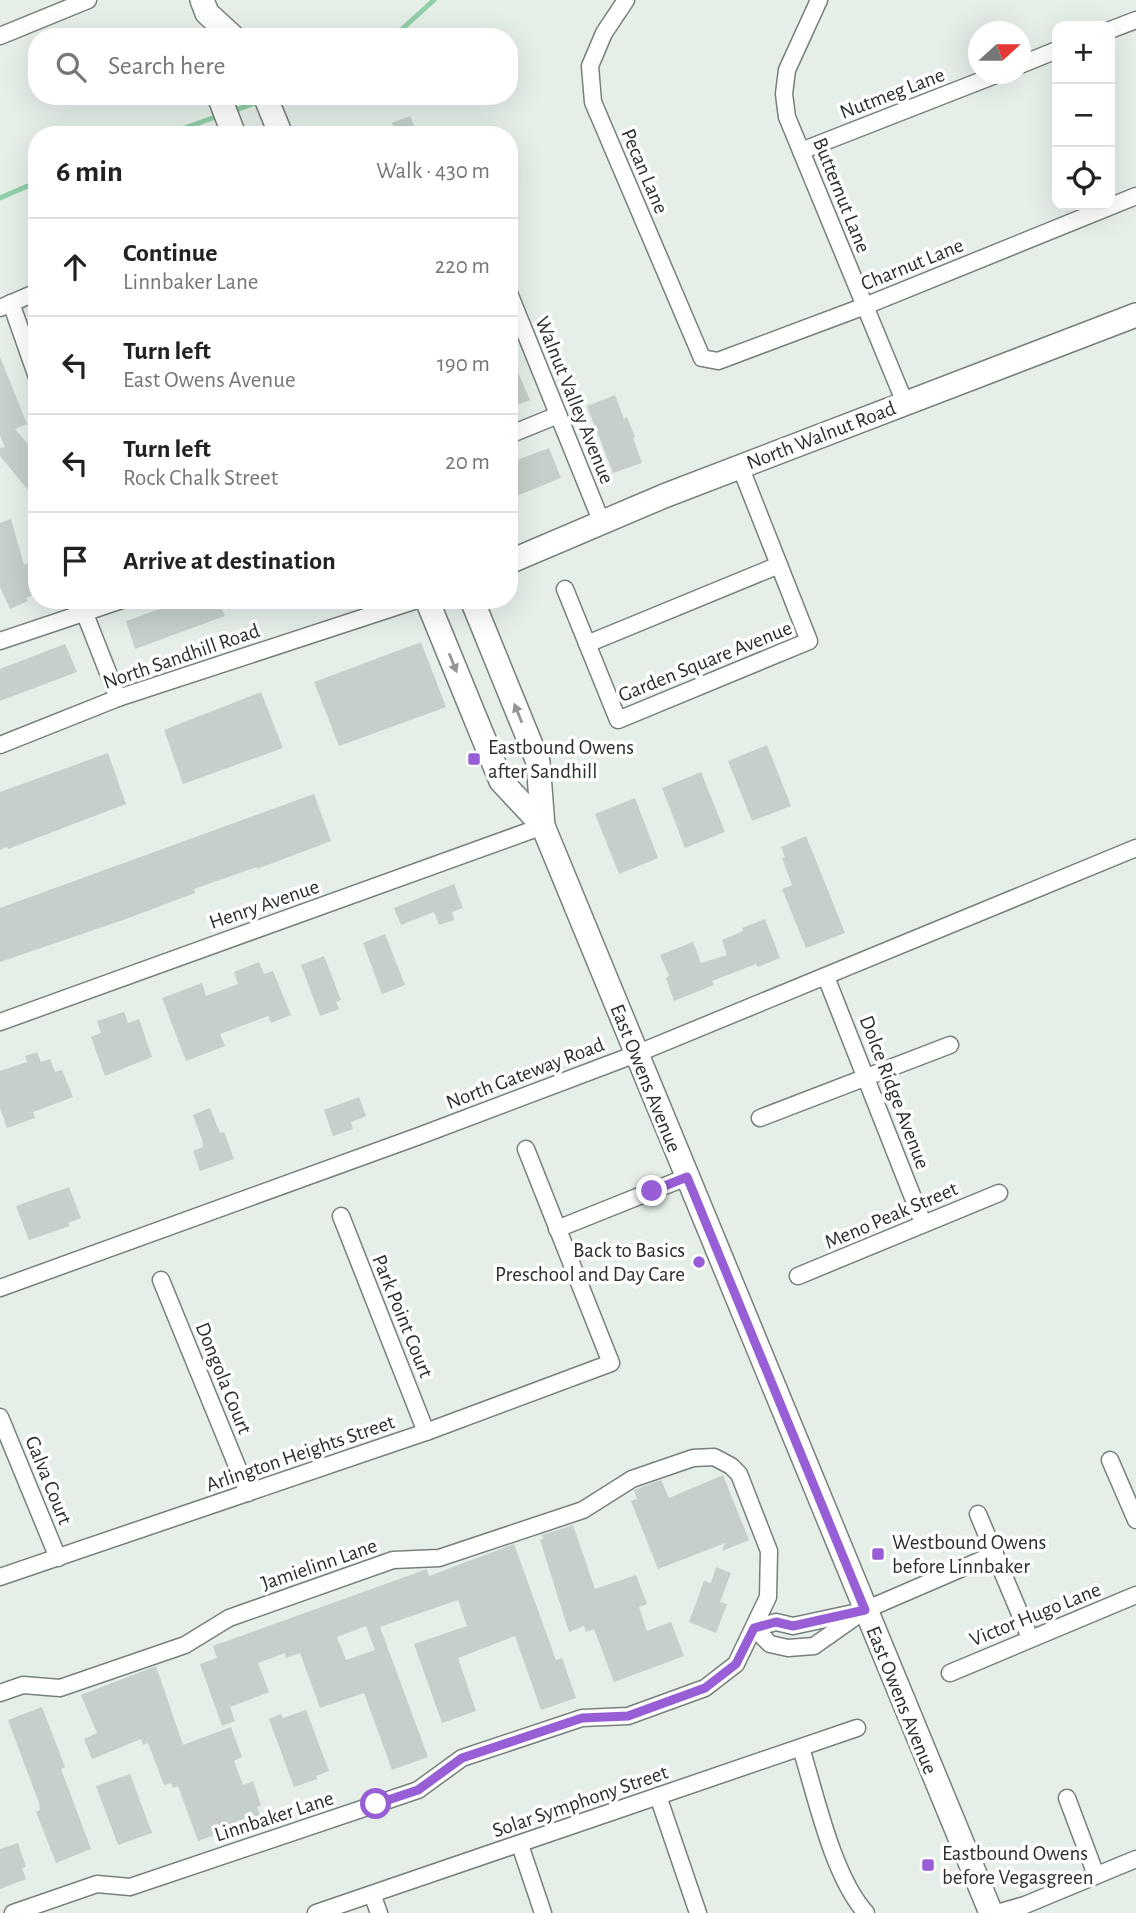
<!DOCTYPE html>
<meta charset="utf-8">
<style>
body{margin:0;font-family:"Alegreya Sans",sans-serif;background:#f2f2f2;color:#222}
.controls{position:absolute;right:21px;top:21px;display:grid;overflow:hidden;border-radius:14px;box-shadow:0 7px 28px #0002}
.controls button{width:63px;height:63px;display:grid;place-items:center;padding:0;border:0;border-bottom:2px solid #e0e0e0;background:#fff;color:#222;font:35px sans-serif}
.compass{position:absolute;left:968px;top:21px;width:63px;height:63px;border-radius:50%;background:#fff;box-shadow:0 7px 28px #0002;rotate:69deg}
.stop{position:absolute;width:21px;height:21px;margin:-16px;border:5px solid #975ed6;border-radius:50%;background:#fff}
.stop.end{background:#975ed6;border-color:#fff;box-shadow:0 2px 7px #0008}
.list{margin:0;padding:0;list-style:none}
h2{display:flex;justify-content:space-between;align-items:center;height:91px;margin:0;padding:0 28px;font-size:30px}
h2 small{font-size:23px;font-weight:400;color:#767676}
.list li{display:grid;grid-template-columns:46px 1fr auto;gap:21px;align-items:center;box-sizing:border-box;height:98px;padding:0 28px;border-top:2px solid #e0e0e0}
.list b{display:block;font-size:26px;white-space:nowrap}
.list p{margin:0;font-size:23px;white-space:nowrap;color:#767676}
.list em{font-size:23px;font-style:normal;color:#767676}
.icon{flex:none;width:38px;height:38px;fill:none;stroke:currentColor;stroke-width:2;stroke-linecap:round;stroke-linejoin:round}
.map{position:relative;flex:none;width:1136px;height:1913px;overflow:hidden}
.search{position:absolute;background:#fff;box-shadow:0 7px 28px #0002;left:28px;top:28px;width:490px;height:77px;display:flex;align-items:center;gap:18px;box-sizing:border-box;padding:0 24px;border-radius:28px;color:#767676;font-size:26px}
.panel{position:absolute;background:#fff;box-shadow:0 7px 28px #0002;left:28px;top:126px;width:490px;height:483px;border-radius:28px}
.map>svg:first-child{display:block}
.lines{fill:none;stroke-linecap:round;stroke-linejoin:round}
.stream{stroke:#90cfa9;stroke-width:5}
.building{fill:#c6cfc9;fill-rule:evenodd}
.street-casing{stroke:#77807a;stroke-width:19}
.secondary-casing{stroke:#77807a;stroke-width:26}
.street{stroke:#fff;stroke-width:16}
.secondary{stroke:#fff;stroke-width:23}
.oneway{fill:#959796}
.route{stroke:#975ed6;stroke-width:9}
.poi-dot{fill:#975ed6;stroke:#fff;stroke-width:2.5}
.labels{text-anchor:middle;stroke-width:7;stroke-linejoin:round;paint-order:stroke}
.street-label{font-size:21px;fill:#2b2f2c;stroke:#fff}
.poi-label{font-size:21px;fill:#2b2f2c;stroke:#fff;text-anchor:start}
</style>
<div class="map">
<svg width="1136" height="1913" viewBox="0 0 1136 1913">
<rect width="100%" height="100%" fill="#e5efe8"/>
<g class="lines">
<g class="stream">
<path d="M389,37L401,30L434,0"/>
<path d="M230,112L260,101"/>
<path d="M165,135L221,115"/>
<path d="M0,198L37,182"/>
</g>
</g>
<g class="building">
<path d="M410,116L418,135H397L392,123Z"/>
<path d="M509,352L530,400L509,408Z"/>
<path d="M0,357L27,424L15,429L37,455V483L28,490L0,456V448L5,447L0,435Z"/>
<path d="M615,395L624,419L627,417L635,437L633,438L642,463L613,473L587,406Z"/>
<path d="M549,448L561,478L509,499V463Z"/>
<path d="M11,519L24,565L33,561L37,570V593L26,598L28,601L10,609L0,587V523Z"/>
<path d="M185,600H218L225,616L135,649L126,621Z"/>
<path d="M421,642L446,707L339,746L314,682Z"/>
<path d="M65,644L77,672L0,701V669Z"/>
<path d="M261,692L283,748L183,784L164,730Z"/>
<path d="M767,745L791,806L752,821L728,761Z"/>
<path d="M108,753L126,804L8,849L7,847L0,850V792Z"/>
<path d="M701,772L725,832L685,848L662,788Z"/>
<path d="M314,794L331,841L257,869V867L194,889L195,893L123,920L0,962V908Z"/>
<path d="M635,798L658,858L619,874L595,814Z"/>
<path d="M806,836L845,933L806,948L782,889L792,885L782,858L785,857L781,847Z"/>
<path d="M454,884L463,908L452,912L454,920L439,925L434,912L401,925L394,908Z"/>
<path d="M765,919L780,958L758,967L756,964L712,981L714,985L674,1001L666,978L669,976L660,955L693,942L701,963L727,955L722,940L743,931L742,928Z"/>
<path d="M385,934L405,985L382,994L363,943Z"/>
<path d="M324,956L341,1000L336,1002L339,1009L320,1016L301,965Z"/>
<path d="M259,962L264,974L273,971L291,1015L271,1023L268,1016L220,1034L225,1046L186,1061L162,998L202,983L206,996L238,984L234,972Z"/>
<path d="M124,1012L128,1023L139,1019L152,1057L105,1076L91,1037L101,1033L97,1021Z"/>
<path d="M37,1052L41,1062L50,1059L55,1072L62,1070L73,1097L33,1112L35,1118L7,1128L0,1108V1071L27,1062L25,1056Z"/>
<path d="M359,1097L366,1116L351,1122L353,1129L333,1136L324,1110Z"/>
<path d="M210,1108L220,1133L224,1132L234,1159L200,1171L193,1151L203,1147L202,1140L193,1115Z"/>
<path d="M69,1187L81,1218L68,1223L70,1226L29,1240L16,1206Z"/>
<path d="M723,1475L749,1540L722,1551L725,1543L658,1569L631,1501L637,1499L634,1490L661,1480L669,1498Z"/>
<path d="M573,1525L595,1589L636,1575L647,1604L639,1607L647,1631L671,1622L684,1656L614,1682L594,1629L586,1632L584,1626L569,1632L540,1540L543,1539L542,1535Z"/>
<path d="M514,1544L556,1660L562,1658L576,1698L541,1710L515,1636L458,1658L476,1711L442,1723L414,1644L467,1626L458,1600L380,1627L428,1757L392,1770L364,1693L320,1708L300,1653L286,1658L285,1653L258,1663L269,1692L230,1707L235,1721L222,1726L200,1664L217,1658L213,1646L427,1569L429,1576ZM366,1626L375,1650L346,1660L337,1637Z"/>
<path d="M716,1567L731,1573L720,1602L727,1604L716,1633L689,1622L704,1581L711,1583Z"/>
<path d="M156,1666L183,1745L231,1727L242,1757L234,1761L243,1785L253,1781L261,1805L257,1807L261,1818L198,1841L178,1786L173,1788L171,1783L164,1785L148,1743L143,1745L141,1739L92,1759L84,1739L97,1733L81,1695Z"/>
<path d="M42,1707L65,1767L61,1769L91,1849L56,1863L36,1812L40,1810L39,1803L8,1720Z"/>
<path d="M306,1710L329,1771L316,1776L317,1779L294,1787L269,1719L281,1714L283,1718Z"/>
<path d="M130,1774L152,1833L118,1845L96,1786Z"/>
<path d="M18,1843L26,1867L22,1868L26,1879L0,1889V1849Z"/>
</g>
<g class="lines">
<defs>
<g id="street">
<path d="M626,0L604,33L590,66L593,102L702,358L718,361L865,306L1136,196"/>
<path d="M819,0L787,70L784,94L787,117L905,403"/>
<path d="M1110,30L1136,20"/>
<path d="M0,36L88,0"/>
<path d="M1020,65L1057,50"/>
<path d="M801,151L998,74"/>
<path d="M509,293L602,523"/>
<path d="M11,303L37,377"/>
<path d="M0,308L37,292"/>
<path d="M509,435L558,415"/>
<path d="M565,589L618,720L809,641L740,466"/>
<path d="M85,614L118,698"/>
<path d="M0,641L122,600"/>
<path d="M587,644L779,565"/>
<path d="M0,745L118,698L417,600"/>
<path d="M826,977L923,1223"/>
<path d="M0,1022L543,826"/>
<path d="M760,1118L950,1045"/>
<path d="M341,1216L426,1432"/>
<path d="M557,1229L687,1177"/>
<path d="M798,1276L999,1193"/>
<path d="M161,1280L248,1493"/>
<path d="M0,1288L419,1136L636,1054L1136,848"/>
<path d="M0,1417L58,1558"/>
<path d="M1110,1460L1136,1520"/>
<path d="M978,1514L1030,1638"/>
<path d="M0,1577L426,1432L611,1363L526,1149"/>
<path d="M754,1628L770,1644L788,1648L814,1646L865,1610L995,1554"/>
<path d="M754,1628L776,1622L793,1626L858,1612"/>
<path d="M950,1673L1136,1595"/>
<path d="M0,1693L23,1685L60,1688L185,1645L229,1618L393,1560L439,1558L583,1510L632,1479L693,1458L714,1457L731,1466L739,1474L769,1551L768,1597L736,1664L705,1688L628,1716L582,1718L462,1758L418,1790L130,1887L97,1884L13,1913"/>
<path d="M801,1748C816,1796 833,1877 866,1913"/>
<path d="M658,1796L698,1913"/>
<path d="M1067,1798L1096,1875"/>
<path d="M520,1845L543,1913"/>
<path d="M372,1894L379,1913"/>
<path d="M316,1913L857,1728"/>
<path d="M997,1913L1025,1905L1136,1859"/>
</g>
<g id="secondary">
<path d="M202,0L207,13L233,37"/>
<path d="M219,96L234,135"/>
<path d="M265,96L281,135"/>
<path d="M509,562L664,496L1136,315"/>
<path d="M427,600L501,781L543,826"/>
<path d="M472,600L538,762L543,826L991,1913"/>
</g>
</defs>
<use href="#street" class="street-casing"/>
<use href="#secondary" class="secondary-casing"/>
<use href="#street" class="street"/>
<use href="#secondary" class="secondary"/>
</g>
<defs><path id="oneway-solid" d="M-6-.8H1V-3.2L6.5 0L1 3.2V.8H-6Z" transform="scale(1.75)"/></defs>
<g class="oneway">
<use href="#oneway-solid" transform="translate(453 663) rotate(68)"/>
<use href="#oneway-solid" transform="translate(518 713) rotate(-112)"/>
</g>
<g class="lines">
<path class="route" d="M376,1804L418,1790L462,1758L582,1718L628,1716L705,1688L736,1664L754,1628L776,1622L793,1626L865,1610L687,1177L652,1191"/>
</g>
<g class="poi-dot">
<rect x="467" y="752" width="14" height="14" rx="3.5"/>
<circle cx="699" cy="1262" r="7"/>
<rect x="871" y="1547" width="14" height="14" rx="3.5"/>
<rect x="921" y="1858" width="14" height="14" rx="3.5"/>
</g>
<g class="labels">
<g class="street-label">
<text transform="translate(892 93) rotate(-21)" y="7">Nutmeg Lane</text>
<text transform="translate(645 171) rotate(67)" y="7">Pecan Lane</text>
<text transform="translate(842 195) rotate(68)" y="7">Butternut Lane</text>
<text transform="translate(912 264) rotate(-22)" y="7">Charnut Lane</text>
<text transform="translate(575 400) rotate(68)" y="7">Walnut Valley Avenue</text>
<text transform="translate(821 435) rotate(-21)" y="7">North Walnut Road</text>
<text transform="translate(181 656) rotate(-19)" y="7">North Sandhill Road</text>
<text transform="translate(705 661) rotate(-22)" y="7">Garden Square Avenue</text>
<text transform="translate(264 904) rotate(-19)" y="7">Henry Avenue</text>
<text transform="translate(525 1073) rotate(-21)" y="7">North Gateway Road</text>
<text transform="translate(646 1078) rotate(68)" y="7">East Owens Avenue</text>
<text transform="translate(895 1092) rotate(69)" y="7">Dolce Ridge Avenue</text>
<text transform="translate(891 1215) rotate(-23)" y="7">Meno Peak Street</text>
<text transform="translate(403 1316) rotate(68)" y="7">Park Point Court</text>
<text transform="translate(224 1378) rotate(68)" y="7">Dongola Court</text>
<text transform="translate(300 1453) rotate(-19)" y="7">Arlington Heights Street</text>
<text transform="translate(49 1480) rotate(68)" y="7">Galva Court</text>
<text transform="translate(319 1564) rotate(-19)" y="7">Jamielinn Lane</text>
<text transform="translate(1035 1614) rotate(-22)" y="7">Victor Hugo Lane</text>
<text transform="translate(902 1700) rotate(68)" y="7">East Owens Avenue</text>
<text transform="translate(580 1801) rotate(-19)" y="7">Solar Symphony Street</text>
<text transform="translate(274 1816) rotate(-18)" y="7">Linnbaker Lane</text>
</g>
<g class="poi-label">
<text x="488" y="754">Eastbound Owens<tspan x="488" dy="24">after Sandhill</tspan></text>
<text x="685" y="1257" text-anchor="end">Back to Basics<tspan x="685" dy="24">Preschool and Day Care</tspan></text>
<text x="892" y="1549">Westbound Owens<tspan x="892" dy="24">before Linnbaker</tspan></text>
<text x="942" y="1860">Eastbound Owens<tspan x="942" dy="24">before Vegasgreen</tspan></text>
</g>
</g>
</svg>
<div class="controls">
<button>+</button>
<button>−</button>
<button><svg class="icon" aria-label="locate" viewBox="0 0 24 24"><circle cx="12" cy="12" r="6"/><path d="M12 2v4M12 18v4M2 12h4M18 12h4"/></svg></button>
</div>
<svg class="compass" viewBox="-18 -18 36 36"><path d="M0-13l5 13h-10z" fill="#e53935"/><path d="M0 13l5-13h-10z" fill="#767676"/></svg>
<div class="stop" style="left:376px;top:1804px"></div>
<div class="stop end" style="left:652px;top:1191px"></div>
<div class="search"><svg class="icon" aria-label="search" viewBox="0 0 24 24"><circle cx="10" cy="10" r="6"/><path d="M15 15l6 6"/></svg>Search here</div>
<section class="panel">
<h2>6 min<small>Walk · 430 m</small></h2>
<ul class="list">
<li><svg class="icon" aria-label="ahead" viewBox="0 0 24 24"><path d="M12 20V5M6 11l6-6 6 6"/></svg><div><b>Continue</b><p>Linnbaker Lane</p></div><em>220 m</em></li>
<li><svg class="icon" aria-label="left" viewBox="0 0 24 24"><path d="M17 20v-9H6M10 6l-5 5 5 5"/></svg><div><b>Turn left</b><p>East Owens Avenue</p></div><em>190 m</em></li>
<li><svg class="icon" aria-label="left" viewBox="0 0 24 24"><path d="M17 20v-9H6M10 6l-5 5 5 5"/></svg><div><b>Turn left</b><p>Rock Chalk Street</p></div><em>20 m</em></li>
<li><svg class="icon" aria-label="arrive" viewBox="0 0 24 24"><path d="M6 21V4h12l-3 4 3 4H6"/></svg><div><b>Arrive at destination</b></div></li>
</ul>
</section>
</div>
